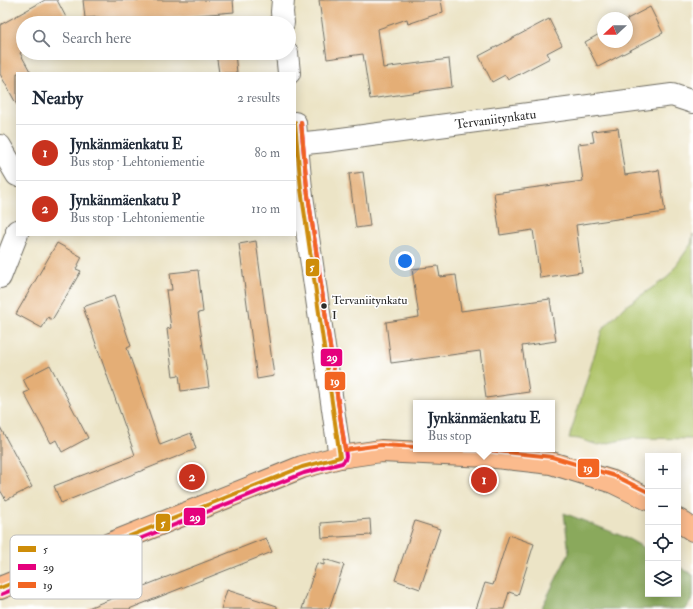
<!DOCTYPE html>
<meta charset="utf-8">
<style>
body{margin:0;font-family:"IM FELL Double Pica",serif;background:#f2f2f3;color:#1f2937}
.controls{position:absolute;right:12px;bottom:12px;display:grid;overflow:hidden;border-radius:0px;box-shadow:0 2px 10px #0003}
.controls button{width:36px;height:36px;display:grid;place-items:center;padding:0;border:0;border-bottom:1px solid #e0e1e3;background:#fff;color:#1f2937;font:20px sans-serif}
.compass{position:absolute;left:597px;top:12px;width:36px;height:36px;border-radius:50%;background:#fff;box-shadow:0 2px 10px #0003;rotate:248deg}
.you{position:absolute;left:405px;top:261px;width:14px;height:14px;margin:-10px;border:3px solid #fff;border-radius:50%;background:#1a73e8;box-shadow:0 0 0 6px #1a73e833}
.badge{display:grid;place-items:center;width:26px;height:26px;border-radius:50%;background:#c8321e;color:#fff;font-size:13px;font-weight:700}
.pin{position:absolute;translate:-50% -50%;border:2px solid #fff;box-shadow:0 1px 4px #0006}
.popup{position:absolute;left:413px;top:400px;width:142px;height:52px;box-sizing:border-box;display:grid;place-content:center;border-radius:0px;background:#fff;filter:drop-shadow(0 1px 3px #0005);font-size:13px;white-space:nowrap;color:#747a83}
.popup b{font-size:15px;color:#1f2937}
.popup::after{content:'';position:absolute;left:50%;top:100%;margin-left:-8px;border:8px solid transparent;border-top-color:#fff}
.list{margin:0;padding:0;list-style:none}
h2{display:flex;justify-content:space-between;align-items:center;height:52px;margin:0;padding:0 16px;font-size:17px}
h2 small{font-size:13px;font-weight:400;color:#747a83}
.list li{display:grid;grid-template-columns:26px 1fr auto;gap:12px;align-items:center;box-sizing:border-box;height:56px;padding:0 16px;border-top:1px solid #e0e1e3}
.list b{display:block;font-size:15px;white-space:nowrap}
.list p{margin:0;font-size:13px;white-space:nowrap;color:#747a83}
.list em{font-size:13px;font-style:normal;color:#747a83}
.icon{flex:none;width:22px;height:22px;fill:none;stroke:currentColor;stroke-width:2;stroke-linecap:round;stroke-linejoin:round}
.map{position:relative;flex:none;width:693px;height:609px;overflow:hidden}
.search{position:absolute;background:#fff;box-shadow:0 2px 10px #0003;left:16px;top:16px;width:280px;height:44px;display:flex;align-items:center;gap:10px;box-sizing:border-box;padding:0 14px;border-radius:22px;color:#747a83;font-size:15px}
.panel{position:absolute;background:#fff;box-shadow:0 2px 10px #0003;left:16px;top:72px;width:280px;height:164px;border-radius:0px}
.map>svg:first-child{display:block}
.green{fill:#aec367;stroke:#6c7749}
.forest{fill:#8aa95c;stroke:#5a6a44}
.building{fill:#e4ae76}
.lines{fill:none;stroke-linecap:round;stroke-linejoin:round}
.minor-casing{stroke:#6f6c61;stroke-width:24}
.major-casing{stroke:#6f6c61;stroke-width:24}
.minor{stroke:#fff;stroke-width:22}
.major{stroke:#fbbb8d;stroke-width:22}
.bus-1-casing{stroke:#fff;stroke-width:7}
.bus-2-casing{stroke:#fff;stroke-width:7}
.bus-3-casing{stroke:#fff;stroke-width:7}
.bus-1{stroke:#ce8d09;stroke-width:4}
.bus-2{stroke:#e5007d;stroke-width:4}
.bus-3{stroke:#f26522;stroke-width:4}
.bus-dot{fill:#2b2b2b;stroke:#fff;stroke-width:1.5}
.labels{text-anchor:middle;stroke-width:3;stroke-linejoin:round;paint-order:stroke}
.bus-label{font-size:12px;fill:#2b2b2b;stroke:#fff;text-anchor:start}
.street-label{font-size:13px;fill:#2b2b2b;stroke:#fff}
.key{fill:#fff;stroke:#bfbfbf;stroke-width:1}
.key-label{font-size:11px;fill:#2b2b2b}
.line-badge{stroke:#fff;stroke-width:1.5}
.badge-label{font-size:11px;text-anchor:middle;font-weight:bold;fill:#fff}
</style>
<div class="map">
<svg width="693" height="609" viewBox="0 0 693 609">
<rect width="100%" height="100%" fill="#fff"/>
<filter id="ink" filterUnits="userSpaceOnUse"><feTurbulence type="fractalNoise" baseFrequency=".025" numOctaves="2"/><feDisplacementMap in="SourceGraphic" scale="8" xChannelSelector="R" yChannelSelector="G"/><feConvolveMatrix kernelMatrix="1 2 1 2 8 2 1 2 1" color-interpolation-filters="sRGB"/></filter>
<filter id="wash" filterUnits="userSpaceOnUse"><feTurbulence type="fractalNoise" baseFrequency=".012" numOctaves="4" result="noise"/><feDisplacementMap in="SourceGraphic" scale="16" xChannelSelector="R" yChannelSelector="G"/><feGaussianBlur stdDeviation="0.9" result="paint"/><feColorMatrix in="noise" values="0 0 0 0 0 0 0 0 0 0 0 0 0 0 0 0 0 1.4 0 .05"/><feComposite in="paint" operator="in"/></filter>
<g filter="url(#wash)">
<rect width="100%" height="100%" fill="#ece4c6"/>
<path class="green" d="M693,234V439L632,438L598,445L579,439L569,438L602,330L624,307L668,277L691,244Z"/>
<path class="forest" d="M564,513L627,538L648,550V594H678V566L693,575V598L686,609H541L569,553Z"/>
<g id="blocks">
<g class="building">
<path d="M45,0H57L69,23H23V51L20,53L31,73H17V105L0,74V25Z"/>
<path d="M83,0H233L234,12L100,23L99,17L85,18Z"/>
<path d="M319,0H441L443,12L408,24L407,19L378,29L383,68L449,59L452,87L370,99L363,54L327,59Z"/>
<path d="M650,7L663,33L598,67L585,42L603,32V42H627V19Z"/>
<path d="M549,19L562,45L547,53L550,58L508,80L505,75L492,82L479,56Z"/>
<path d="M216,53H235L237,73H219Z"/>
<path d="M618,128L625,175L659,170L665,212L576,225L582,272L540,278L533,230L500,235L494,193L583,181L578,144L594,142L592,131Z"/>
<path d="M363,172L370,226L356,228L349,174Z"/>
<path d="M256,241L274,376L257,379L239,244Z"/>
<path d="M57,243L82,257L76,269L81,271L52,320L48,317L42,328L16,314Z"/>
<path d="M438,266L440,277L456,275L461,311L550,299L556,341L522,346L529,392L486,398L480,351L391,363L386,322L419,317L412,269Z"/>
<path d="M198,270L203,312L198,313L209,387L181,391L179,375L173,376L171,362L167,329L171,328L166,290H172L170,273Z"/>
<path d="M114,296L131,346L127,348L160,445L191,433L196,449L61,503L54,486L135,455L83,307Z"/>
<path d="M50,365L88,438L62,452L56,440L51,443L24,393L29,391L23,379Z"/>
<path d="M0,427L32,487L6,500L0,490Z"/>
<path d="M370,519L371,535L322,538L321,523Z"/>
<path d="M415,521L440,529L420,589L395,580Z"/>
<path d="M509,535L534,544L518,595L509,592L504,609H476L485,583L493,585Z"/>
<path d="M266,538L272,552L129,609H89L88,608Z"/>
<path d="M324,559L344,565L329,609H302L317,563L324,565Z"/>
<path d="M227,590L277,606V609H221Z"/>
</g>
</g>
</g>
<g filter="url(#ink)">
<use href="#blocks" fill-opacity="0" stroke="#6f6c61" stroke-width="1"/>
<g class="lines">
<defs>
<g id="minor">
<path d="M283,0L282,12L283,23"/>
<path d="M287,53L289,73"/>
<path d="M295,123L301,189L340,457"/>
<path id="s1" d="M295,144L326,141L672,95L693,102"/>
<path d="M0,146L17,175"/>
<path d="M0,277L17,234V231"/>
</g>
<g id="major">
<path d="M678,520L693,530"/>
<path d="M0,588L302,467L340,457L381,451L487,456L551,463L613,482L648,499"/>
</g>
</defs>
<use href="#minor" class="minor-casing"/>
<use href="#major" class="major-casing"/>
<use href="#minor" class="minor"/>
<use href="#major" class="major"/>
<defs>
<path id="bus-1" d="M0,588L302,467L340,457L301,189L295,123"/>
<path id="bus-2" d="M2,594L304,473L342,463L345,460L346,456L307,188L301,122"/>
<g id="bus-3">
<path d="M301,122L307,188L345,450L381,445L416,447"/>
<path d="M466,449L488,450L552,457L615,476L648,492"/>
</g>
</defs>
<use href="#bus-1" class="bus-1-casing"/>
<use href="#bus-2" class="bus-2-casing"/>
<use href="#bus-3" class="bus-3-casing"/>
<use href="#bus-1" class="bus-1"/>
<use href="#bus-2" class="bus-2"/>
<use href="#bus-3" class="bus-3"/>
</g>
</g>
<circle class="bus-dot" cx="324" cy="306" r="3.5"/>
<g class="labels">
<g class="bus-label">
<text x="332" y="304">Tervaniitynkatu<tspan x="332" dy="15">I</tspan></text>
</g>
<g class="street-label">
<text dy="5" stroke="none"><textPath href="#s1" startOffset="202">Tervaniitynkatu</textPath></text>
</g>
</g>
<rect x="10" y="535" width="132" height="64" rx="6" class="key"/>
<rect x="18" y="546" width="18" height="6" fill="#ce8d09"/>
<rect x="18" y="564" width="18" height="6" fill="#e5007d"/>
<rect x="18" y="582" width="18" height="6" fill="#f26522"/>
<g class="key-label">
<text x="43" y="553">5</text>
<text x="43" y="571">29</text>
<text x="43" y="589">19</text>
</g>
<g class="line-badge">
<rect x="305" y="258" width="15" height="19" rx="4" fill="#ce8d09"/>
<rect x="320" y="348" width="23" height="19" rx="4" fill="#e5007d"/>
<rect x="324" y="371" width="22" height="20" rx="4" fill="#f26522"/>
<rect x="577" y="458" width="23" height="20" rx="4" fill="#f26522"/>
<rect x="183" y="507" width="23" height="19" rx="4" fill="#e5007d"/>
<rect x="155" y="513" width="16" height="19" rx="4" fill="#ce8d09"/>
</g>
<g class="badge-label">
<text x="312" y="271">5</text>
<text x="332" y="361">29</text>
<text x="335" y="385">19</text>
<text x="588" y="472">19</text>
<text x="195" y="521">29</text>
<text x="163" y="527">5</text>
</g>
</svg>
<div class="controls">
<button>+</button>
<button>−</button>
<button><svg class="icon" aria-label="locate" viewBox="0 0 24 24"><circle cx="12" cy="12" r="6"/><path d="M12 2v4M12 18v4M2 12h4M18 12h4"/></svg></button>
<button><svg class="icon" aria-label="layers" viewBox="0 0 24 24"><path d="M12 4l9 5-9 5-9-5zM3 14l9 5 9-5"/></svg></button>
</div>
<svg class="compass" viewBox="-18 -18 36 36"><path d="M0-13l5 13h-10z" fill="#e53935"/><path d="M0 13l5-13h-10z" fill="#747a83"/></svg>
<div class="you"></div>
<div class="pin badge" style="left:484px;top:480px">1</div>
<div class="popup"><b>Jynkänmäenkatu E</b>Bus stop</div>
<div class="pin badge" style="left:192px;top:477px">2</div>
<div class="search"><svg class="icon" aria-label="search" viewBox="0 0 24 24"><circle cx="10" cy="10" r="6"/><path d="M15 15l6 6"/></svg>Search here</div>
<section class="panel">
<h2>Nearby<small>2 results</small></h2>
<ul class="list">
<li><span class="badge">1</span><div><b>Jynkänmäenkatu E</b><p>Bus stop · Lehtoniementie</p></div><em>80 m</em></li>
<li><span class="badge">2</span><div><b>Jynkänmäenkatu P</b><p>Bus stop · Lehtoniementie</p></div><em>110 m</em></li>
</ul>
</section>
</div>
